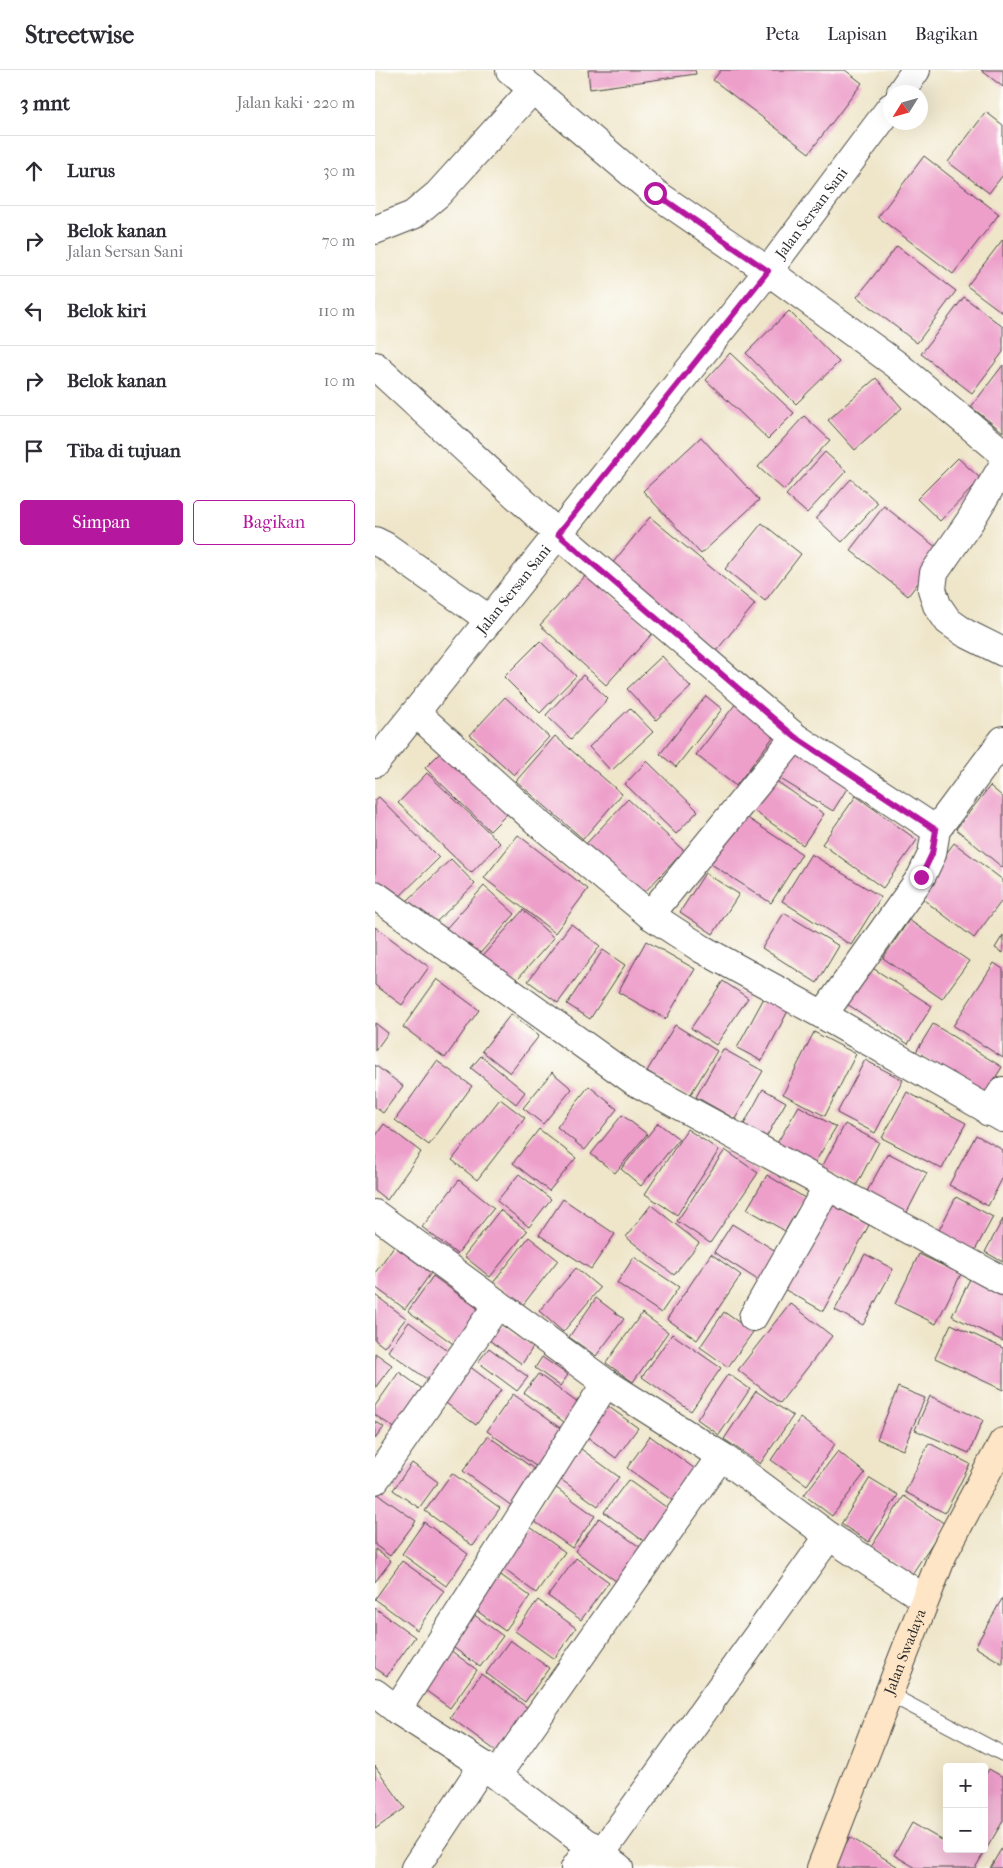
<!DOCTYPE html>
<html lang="id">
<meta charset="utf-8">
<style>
body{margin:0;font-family:"IM FELL French Canon",serif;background:#f2f2f3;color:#2b2b33}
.controls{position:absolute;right:15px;bottom:15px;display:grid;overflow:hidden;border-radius:5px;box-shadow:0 5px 20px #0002}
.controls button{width:45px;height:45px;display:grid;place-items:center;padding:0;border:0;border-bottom:1px solid #e1e1e2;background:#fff;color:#2b2b33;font:25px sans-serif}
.compass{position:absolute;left:508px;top:15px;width:45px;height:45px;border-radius:50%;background:#fff;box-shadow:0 5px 20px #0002;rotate:233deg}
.stop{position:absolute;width:15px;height:15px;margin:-11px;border:4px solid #b5179e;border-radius:50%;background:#fff}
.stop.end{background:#b5179e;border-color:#fff;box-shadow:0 1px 5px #0008}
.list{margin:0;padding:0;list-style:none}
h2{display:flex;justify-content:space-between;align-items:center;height:65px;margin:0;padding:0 20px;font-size:21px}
h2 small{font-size:16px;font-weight:400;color:#7c7c81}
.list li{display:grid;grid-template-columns:32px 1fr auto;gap:15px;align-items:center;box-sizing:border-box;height:70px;padding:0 20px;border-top:1px solid #e1e1e2}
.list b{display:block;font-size:19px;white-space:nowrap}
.list p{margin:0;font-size:16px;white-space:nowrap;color:#7c7c81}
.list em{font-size:16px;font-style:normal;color:#7c7c81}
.actions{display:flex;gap:10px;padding:15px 20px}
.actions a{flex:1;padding:11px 0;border:1px solid #b5179e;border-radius:5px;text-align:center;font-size:18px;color:#b5179e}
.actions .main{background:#b5179e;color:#fff}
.icon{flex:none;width:28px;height:28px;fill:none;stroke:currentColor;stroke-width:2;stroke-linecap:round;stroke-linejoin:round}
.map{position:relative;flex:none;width:628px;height:1798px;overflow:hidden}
header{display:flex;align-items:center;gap:30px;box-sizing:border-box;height:70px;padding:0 25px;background:#fff;border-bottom:1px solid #e1e1e2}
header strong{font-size:24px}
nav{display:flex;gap:28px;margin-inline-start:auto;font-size:18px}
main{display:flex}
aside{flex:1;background:#fff}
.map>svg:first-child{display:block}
.building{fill:#ed9fca}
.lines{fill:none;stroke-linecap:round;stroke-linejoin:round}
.lane-casing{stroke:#484743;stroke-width:16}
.street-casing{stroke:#484743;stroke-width:30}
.secondary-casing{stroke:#484743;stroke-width:30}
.lane{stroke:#fff;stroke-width:14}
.street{stroke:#fff;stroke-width:28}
.secondary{stroke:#fde5c5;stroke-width:28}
.route{stroke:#b5179e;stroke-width:6}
.labels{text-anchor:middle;stroke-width:5;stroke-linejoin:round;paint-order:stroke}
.street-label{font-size:15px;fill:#2b2b2b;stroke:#fdfcf7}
</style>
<header>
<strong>Streetwise</strong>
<nav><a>Peta</a><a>Lapisan</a><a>Bagikan</a></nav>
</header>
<main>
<aside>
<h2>3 mnt<small>Jalan kaki · 220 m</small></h2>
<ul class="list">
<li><svg class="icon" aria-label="ahead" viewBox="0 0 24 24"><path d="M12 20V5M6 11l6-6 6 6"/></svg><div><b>Lurus</b></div><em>30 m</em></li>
<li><svg class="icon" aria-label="right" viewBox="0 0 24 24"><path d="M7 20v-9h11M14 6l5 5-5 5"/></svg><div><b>Belok kanan</b><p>Jalan Sersan Sani</p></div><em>70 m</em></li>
<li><svg class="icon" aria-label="left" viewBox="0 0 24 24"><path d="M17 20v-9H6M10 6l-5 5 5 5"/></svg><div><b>Belok kiri</b></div><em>110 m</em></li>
<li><svg class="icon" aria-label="right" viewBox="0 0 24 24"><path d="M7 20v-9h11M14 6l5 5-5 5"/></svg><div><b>Belok kanan</b></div><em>10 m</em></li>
<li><svg class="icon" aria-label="arrive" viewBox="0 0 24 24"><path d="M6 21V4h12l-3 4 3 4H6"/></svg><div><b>Tiba di tujuan</b></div></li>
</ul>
<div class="actions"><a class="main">Simpan</a><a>Bagikan</a></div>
</aside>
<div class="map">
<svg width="628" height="1798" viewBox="0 0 628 1798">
<rect width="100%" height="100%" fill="#fdfcf7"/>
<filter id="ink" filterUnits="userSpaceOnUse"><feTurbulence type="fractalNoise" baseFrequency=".02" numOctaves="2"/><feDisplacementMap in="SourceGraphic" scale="10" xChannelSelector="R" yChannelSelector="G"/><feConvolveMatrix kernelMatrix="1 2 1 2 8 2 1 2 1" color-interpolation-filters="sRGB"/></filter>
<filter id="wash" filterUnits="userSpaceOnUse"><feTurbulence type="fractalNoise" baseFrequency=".0096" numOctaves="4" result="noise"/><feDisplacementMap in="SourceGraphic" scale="20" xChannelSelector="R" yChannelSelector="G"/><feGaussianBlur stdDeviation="1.12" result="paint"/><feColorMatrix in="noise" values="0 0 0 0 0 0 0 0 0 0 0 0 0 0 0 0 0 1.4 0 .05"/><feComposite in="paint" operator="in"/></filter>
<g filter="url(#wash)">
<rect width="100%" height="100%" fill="#efe6ca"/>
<g id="blocks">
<g class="building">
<path d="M213,0H320L321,4L215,19Z"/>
<path d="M346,0H470L487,13L434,83L338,10Z"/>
<path d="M606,0H628V17Z"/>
<path d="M611,42L628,55V105L614,123L573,92Z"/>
<path d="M549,86L624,144L578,204L503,147Z"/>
<path d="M628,169V243L592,216Z"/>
<path d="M522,176L581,221L542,273L482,227Z"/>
<path d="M589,227L628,257V282L597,323L546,284Z"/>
<path d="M414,241L464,292L421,334L371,283Z"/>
<path d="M355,283L419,343L393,369L331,310Z"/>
<path d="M628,295V362L596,337Z"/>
<path d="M501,308L527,338L480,380L453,350Z"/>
<path d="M429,346L455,370L409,420L383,397Z"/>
<path d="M326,367L384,430L326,484L268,421Z"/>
<path d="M450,382L471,401L432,443L411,425Z"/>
<path d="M583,388L606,409L565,451L542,429Z"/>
<path d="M476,409L503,433L467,472L441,448Z"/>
<path d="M509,436L567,482L533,526L475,480Z"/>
<path d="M275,447L380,534L341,581L236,495Z"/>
<path d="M387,453L426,484L390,531L350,499Z"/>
<path d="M213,503L278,563L231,615L165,555Z"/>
<path d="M165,571L201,606L165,643L129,607Z"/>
<path d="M287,586L316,617L281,650L252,619Z"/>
<path d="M208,605L233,629L196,669L171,645Z"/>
<path d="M331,626L347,639L301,697L285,684Z"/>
<path d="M130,627L174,667L139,705L95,665Z"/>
<path d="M362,632L402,662L361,716L321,685Z"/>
<path d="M255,638L278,662L236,701L214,677Z"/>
<path d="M180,666L247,724L208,769L141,711Z"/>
<path d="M417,675L476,712L458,741L399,705Z"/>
<path d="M69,679L134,742L115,761L50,698Z"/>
<path d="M272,691L323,741L301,764L250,714Z"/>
<path d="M52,703L125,773L96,803L23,733Z"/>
<path d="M397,708L449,744L428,775L376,739Z"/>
<path d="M615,716L628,727V798L581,759Z"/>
<path d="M481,726L542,770L508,818L447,774Z"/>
<path d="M4,727L64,788L17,834L0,817V730Z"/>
<path d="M253,729L309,781L265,827L210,775Z"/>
<path d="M362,741L427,784L396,833L330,790Z"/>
<path d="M143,765L213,819L180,863L109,808Z"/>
<path d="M579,773L628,810V829L599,868L541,824Z"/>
<path d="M436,784L506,827L476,875L407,831Z"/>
<path d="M76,789L100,814L55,858L31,832Z"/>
<path d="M330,803L364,824L338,864L305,842Z"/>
<path d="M109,816L140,844L99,890L68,862Z"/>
<path d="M148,840L179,868L135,917L104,890Z"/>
<path d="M409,843L464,876L442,913L387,878Z"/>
<path d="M534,850L594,891L567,929L508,888Z"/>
<path d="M196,854L225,876L183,933L153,911Z"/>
<path d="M0,857L54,897L27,935L0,915Z"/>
<path d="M628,865V883L620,878Z"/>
<path d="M271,871L320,899L291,949L243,922Z"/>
<path d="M228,880L250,895L215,949L192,934Z"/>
<path d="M619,893L628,899V988L578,956Z"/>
<path d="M496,897L557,936L533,974L472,934Z"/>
<path d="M62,909L104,940L70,988L28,957Z"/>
<path d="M348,911L373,928L341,975L316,958Z"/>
<path d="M389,928L413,941L387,991L362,978Z"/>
<path d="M136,944L164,966L135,1003L107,981Z"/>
<path d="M0,953L13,963L0,981Z"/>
<path d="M558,954L627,997L610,1024L541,982Z"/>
<path d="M300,955L342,981L314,1027L272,1001Z"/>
<path d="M439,962L481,984L450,1046L408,1024Z"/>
<path d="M348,979L388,1001L360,1049L321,1027Z"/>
<path d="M106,986L150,1022L141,1034L96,998Z"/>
<path d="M490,990L528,1010L500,1063L462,1043Z"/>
<path d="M62,991L97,1016L54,1075L20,1050Z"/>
<path d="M0,995L28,1016L8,1043L0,1037Z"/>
<path d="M177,1002L197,1019L168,1054L148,1038Z"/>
<path d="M214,1016L242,1039L210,1080L182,1057Z"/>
<path d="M388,1019L411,1032L389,1071L367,1058Z"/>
<path d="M532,1022L591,1053L567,1099L507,1068Z"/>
<path d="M125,1029L150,1048L102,1110L77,1090Z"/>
<path d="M424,1036L461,1057L438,1096L401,1075Z"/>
<path d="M247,1045L272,1064L240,1103L216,1084Z"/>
<path d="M283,1053L304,1069L266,1116L246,1099Z"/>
<path d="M9,1054L46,1082L12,1130L0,1121V1067Z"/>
<path d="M470,1054L504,1072L481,1116L447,1097Z"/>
<path d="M164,1059L201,1088L174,1121L138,1093Z"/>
<path d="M312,1059L344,1080L302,1145L270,1124Z"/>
<path d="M601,1065L628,1080V1107L613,1136L574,1115Z"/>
<path d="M350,1080L383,1103L335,1173L302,1151Z"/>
<path d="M513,1083L552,1103L530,1146L490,1125Z"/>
<path d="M144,1104L176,1129L154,1157L122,1131Z"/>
<path d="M392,1105L430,1128L410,1161L372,1139Z"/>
<path d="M84,1110L119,1138L82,1184L47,1157Z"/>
<path d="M581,1127L618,1147L598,1184L562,1164Z"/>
<path d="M188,1129L240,1164L216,1199L164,1165Z"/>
<path d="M454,1133L494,1155L448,1241L407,1218Z"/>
<path d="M276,1135L324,1173L299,1205L251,1167Z"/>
<path d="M125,1140L152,1161L115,1207L89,1186Z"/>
<path d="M628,1149V1192L610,1182Z"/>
<path d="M357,1154L404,1183L386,1212L339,1182Z"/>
<path d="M154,1167L183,1190L147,1236L118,1213Z"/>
<path d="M19,1176L56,1203L30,1239L0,1217V1203Z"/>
<path d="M336,1184L366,1205L322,1270L292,1249Z"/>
<path d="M490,1184L518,1199L488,1255L460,1240Z"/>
<path d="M544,1184L586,1204L561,1254L520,1234Z"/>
<path d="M259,1187L304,1217L286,1243L242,1213Z"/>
<path d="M201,1198L225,1218L188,1262L164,1241Z"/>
<path d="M58,1206L106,1241L81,1276L33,1241Z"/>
<path d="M596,1207L628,1224V1271L577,1246Z"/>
<path d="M0,1225L31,1248L9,1277L0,1270Z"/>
<path d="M221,1228L249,1249L221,1286L194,1267Z"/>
<path d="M415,1233L457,1266L405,1333L363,1300Z"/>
<path d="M349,1242L378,1262L353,1297L325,1277Z"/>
<path d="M267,1243L293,1262L258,1312L231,1293Z"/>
<path d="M34,1252L80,1286L60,1315L13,1281Z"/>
<path d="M126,1254L158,1277L147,1294L114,1270Z"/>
<path d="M576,1254L628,1278V1320L560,1288Z"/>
<path d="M297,1264L346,1298L316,1341L267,1307Z"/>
<path d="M114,1278L153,1307L142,1321L103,1292Z"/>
<path d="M0,1283L17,1295L0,1318Z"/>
<path d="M167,1287L193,1305L185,1316L160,1298Z"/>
<path d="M94,1296L126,1320L101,1355L68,1331Z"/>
<path d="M24,1302L49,1320L21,1359L0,1345V1336Z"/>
<path d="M163,1304L203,1333L189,1352L149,1323Z"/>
<path d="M353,1304L375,1319L344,1365L322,1349Z"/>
<path d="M523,1317L550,1328L528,1380L502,1369Z"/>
<path d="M381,1321L418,1346L385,1394L349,1369Z"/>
<path d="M138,1324L188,1360L162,1397L112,1361Z"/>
<path d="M555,1326L608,1350L594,1383L540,1360Z"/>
<path d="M226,1331L263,1358L241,1388L204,1361Z"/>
<path d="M425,1348L460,1374L432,1415L396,1390Z"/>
<path d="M0,1351L9,1357L0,1369Z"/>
<path d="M113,1366L162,1401L137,1436L88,1401Z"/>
<path d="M275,1366L327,1404L305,1436L252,1398Z"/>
<path d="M554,1373L595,1394L570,1443L530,1422Z"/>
<path d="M202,1376L244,1407L223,1436L181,1406Z"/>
<path d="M463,1381L490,1403L457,1446L429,1425Z"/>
<path d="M37,1393L63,1412L44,1438L18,1420Z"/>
<path d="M77,1403L125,1438L98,1476L50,1441Z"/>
<path d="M495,1408L523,1425L494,1472L466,1454Z"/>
<path d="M253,1410L298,1442L274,1475L229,1442Z"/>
<path d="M180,1417L220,1446L197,1478L156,1449Z"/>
<path d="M0,1422L41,1451L15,1486L0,1475Z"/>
<path d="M529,1426L570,1454L537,1504L496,1477Z"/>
<path d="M224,1448L269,1480L245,1514L200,1481Z"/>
<path d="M49,1452L93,1484L71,1516L27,1484Z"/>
<path d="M155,1457L190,1482L161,1523L126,1497Z"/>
<path d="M0,1479L16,1491L0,1512Z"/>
<path d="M201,1488L234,1512L206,1550L173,1526Z"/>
<path d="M27,1491L69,1521L42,1560L0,1529Z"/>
<path d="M123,1503L155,1526L130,1561L98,1538Z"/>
<path d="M628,1527V1594L600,1577Z"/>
<path d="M163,1530L201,1558L179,1589L140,1561Z"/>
<path d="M0,1538L40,1567L12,1606L0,1598Z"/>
<path d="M94,1541L128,1566L105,1597L71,1572Z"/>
<path d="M135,1570L174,1598L150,1632L111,1603Z"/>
<path d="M71,1577L102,1600L75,1638L43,1615Z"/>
<path d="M106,1604L153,1638L121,1681L75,1647Z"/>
<path d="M0,1696L30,1738L0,1759Z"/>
<path d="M614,1699L628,1707V1751L600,1798H541L519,1785L537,1753L572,1773V1779H609V1707Z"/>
<path d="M475,1767L525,1798H456Z"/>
<path d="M628,1776V1798H615Z"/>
</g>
</g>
</g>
<g filter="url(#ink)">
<use href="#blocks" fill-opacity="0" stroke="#484743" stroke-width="1"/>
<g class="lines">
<defs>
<path id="lane" d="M514,1624L628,1684"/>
<g id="street">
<path d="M135,0L280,123L393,201L522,295L628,383"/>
<path d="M526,22L541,0"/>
<path d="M0,160L38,145L63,124L158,19"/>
<path d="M0,296L183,464L420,667L561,760"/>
<path d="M628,396L595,451L559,503L557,519L562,535L573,551L590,563L628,582"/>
<path d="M0,471L10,476L115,550"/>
<path d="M41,643L166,755L275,845L327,879L448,945L628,1048"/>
<path id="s1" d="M0,693L393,201L516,37"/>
<path d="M0,825L259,1011L628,1211"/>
<path d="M275,845L420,667"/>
<path d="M448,945L546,807L557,784L561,760L628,670"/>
<path d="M614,1042L628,1021"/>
<path d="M0,1144L231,1313L346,1386L454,1466L550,1529"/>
<path d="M378,1247L453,1116"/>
<path d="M0,1410L123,1234"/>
<path d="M0,1623L22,1640L108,1695L244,1798"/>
<path d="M22,1640L231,1313"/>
<path d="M122,1705L346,1386"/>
<path d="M225,1785L454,1466"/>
<path d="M40,1798L108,1695"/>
<path d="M200,1798L216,1775"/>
</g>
<g id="secondary">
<path id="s2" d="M446,1798L568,1484L628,1372"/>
</g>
</defs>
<use href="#lane" class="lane-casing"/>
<use href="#street" class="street-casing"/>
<use href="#secondary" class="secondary-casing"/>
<use href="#lane" class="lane"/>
<use href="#street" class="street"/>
<use href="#secondary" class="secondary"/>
</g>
</g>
<g class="lines" filter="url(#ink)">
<path class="route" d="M280,123L393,201L183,464L420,667L561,760L557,784L546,807"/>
</g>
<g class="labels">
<g class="street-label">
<text dy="5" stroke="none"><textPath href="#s1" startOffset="702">Jalan Sersan Sani</textPath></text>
<text dy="5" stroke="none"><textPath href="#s1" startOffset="222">Jalan Sersan Sani</textPath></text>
<text dy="5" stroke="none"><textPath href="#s2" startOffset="232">Jalan Swadaya</textPath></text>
</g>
</g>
</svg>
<div class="controls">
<button>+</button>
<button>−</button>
</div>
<svg class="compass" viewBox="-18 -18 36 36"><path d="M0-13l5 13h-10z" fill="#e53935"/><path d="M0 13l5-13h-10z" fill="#7c7c81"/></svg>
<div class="stop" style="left:280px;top:123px"></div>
<div class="stop end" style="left:546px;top:807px"></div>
</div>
</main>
